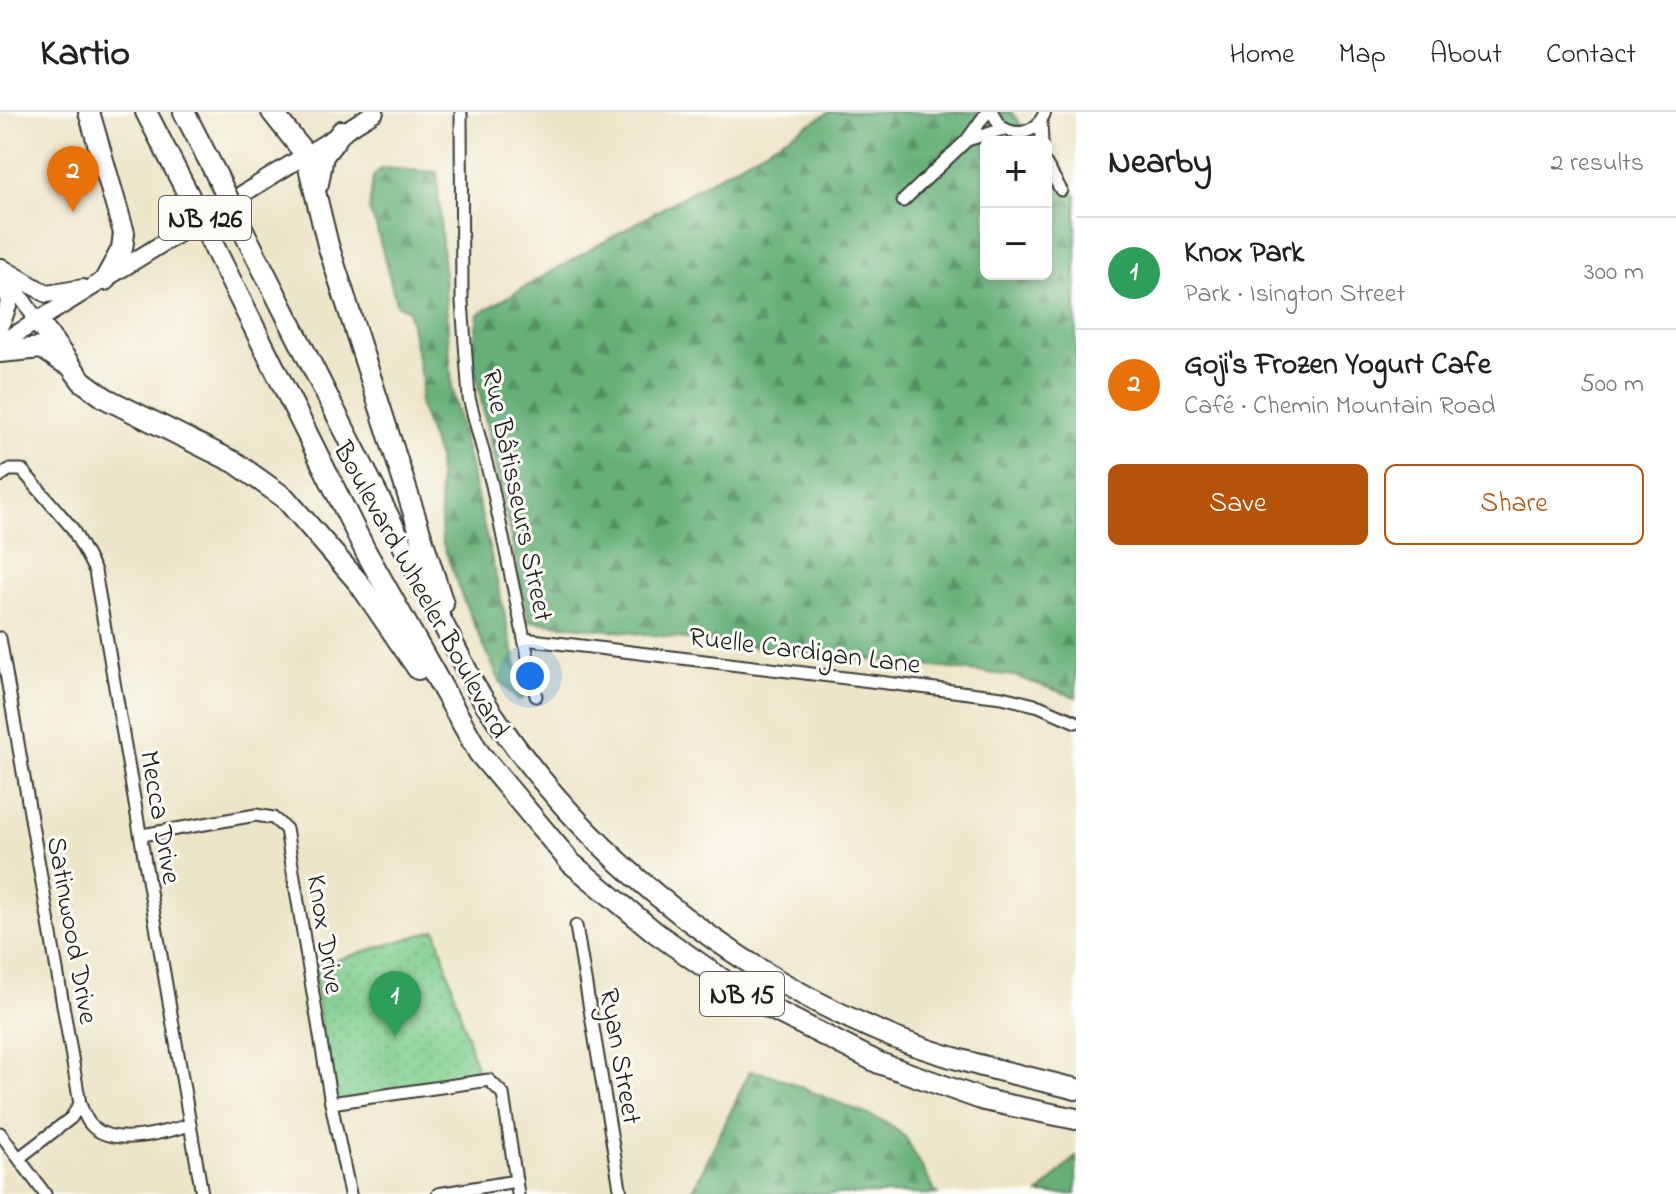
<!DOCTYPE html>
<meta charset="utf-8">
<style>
body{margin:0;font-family:"Indie Flower",sans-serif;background:#f2f2f2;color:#202124}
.controls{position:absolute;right:24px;top:24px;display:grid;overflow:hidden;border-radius:12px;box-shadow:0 4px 12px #0003}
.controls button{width:72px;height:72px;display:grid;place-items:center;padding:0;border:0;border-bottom:2px solid #e0e0e0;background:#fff;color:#202124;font:40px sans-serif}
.you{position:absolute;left:530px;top:564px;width:28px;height:28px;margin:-20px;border:6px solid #fff;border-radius:50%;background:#1a73e8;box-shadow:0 0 0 12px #1a73e833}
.badge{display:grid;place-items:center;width:52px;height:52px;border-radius:50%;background:#b45309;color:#fff;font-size:26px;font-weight:700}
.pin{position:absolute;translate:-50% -66px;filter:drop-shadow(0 2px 4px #0008)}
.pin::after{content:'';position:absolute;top:42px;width:28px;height:24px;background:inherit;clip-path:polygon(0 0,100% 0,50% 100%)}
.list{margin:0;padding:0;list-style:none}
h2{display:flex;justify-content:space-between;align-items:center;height:104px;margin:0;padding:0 32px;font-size:34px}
h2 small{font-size:26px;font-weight:400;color:#757577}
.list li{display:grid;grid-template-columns:52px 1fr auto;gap:24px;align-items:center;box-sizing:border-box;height:112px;padding:0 32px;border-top:2px solid #e0e0e0}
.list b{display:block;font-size:30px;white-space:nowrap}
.list p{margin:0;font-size:26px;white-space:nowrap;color:#757577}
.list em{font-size:26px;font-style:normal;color:#757577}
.actions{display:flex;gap:16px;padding:24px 32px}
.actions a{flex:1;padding:18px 0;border:2px solid #b45309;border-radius:12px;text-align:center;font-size:28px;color:#b45309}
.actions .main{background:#b45309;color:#fff}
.map{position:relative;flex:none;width:1076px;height:1082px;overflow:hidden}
header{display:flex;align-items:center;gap:48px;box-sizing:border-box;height:112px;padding:0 40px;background:#fff;border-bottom:2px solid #e0e0e0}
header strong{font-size:38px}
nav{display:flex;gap:44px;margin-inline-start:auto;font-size:28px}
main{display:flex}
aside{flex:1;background:#fff}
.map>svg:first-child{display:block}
.forest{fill:url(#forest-firs);stroke:#41664a;stroke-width:2}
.park{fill:url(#park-dots);stroke:#4c7454;stroke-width:2}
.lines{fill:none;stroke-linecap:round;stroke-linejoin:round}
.minor-casing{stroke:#3b3a36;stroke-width:15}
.tertiary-casing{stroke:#3b3a36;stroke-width:18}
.primary-casing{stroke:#3b3a36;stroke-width:20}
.motorway-casing{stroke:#3b3a36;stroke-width:24}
.minor{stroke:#fff;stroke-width:11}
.tertiary{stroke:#fff;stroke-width:14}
.primary{stroke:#fff;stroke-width:16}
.motorway{stroke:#fff;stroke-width:20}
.motorway-bridge-casing{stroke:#3b3a36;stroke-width:24;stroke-linecap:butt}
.motorway-bridge{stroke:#fff;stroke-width:20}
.labels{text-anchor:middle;stroke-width:6;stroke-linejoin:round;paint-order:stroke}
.shield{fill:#fdfcf7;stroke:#605f5e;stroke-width:2}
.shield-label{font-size:26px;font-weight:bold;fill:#1c1c1c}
.street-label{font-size:28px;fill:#1c1c1c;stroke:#fdfcf7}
</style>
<header>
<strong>Kartio</strong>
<nav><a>Home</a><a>Map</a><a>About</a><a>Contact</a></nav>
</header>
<main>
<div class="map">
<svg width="1076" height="1082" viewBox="0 0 1076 1082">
<defs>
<pattern id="forest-firs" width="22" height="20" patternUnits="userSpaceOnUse" patternTransform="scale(2)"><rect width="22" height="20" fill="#66b078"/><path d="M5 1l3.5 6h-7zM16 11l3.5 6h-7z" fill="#538e62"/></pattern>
<pattern id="park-dots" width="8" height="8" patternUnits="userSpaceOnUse" patternTransform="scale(2)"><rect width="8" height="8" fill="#7dcc8c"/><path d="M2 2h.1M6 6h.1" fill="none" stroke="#6baf78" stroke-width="1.8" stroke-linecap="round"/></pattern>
</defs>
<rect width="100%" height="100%" fill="#fdfcf7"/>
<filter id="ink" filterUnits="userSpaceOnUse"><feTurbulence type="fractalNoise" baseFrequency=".0125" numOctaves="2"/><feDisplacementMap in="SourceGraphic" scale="16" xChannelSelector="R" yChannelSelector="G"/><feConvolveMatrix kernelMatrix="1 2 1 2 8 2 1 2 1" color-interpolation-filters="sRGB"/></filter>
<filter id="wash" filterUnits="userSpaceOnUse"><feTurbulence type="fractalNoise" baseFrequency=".006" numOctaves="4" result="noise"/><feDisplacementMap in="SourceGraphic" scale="32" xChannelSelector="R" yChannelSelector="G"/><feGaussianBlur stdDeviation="1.8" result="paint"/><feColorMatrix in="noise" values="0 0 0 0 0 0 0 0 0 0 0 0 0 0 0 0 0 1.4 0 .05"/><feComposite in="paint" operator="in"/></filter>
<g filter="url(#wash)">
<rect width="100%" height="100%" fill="#ede5c8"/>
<g class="forest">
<path d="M830,0H1011L1035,30H986V162H1046V45L1076,83V585L1014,564L529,509L472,246L478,202Z"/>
<path d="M382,56L437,60L452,277L524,586L518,588L499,568L462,485L442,429L438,346L419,292L422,270L408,197L397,194L376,114L369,98L373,65Z"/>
<path d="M750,959L769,962L888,1011L906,1026L936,1081L940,1082H691Z"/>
<path d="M1076,1044V1082H1039Z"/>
</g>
<path class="park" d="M436,818L480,969L331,991L313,855Z"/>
</g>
<g filter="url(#ink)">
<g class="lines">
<defs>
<g id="minor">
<path d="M461,0L462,190L469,286L492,373L536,584"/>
<path d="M992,0L1000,14C1018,26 1037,21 1045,0"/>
<path d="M1041,8L1042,30"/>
<path d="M967,28L1004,17"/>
<path d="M1046,52L1061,78"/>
<path d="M903,89L967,28L987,0"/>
<path d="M0,364L9,358H22L72,416L95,459L202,1082"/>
<path d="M0,526L80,992C83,999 86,1009 92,1014C114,1036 164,1020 190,1013"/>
<path d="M524,527L1002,585L1039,594L1076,610"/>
<path d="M142,723L256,703L273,706L286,717L331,991L350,1082"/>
<path d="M576,814L621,1082"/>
<path d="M331,991L489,968L503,982L518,1082"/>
<path d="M0,1021L45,1082"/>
<path d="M19,1046L71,1006L80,992"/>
<path d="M438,1082L516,1069"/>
</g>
<path id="tertiary" d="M3,158L36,207"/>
<g id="primary">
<path d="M1,155L47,182L83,176"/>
<path d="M0,216L9,191L1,155"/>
<path d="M0,232L375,0"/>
</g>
<g id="motorway">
<path d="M89,0L124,121L122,137L105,168"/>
<path d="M146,0L188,82"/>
<path d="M184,0L217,64"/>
<path d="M272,0L306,43L328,133L443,492"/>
<path d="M318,72L323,44L342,19"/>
<path d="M244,120L474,573C571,732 723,856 895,926C954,949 1015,962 1076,977"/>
<path d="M216,139L366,440L479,641L571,751L656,821L746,884L879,951L984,988L1076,1007"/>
<path d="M36,207L82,269L105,286L236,351L285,386L359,471L418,557"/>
<path d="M0,240L42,236L63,250"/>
</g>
</defs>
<use href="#minor" class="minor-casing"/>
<use href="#tertiary" class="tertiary-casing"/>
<use href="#primary" class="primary-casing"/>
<use href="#motorway" class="motorway-casing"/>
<use href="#minor" class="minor"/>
<use href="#tertiary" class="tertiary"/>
<use href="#primary" class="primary"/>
<use href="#motorway" class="motorway"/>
<defs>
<g id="motorway-bridge">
<path d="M217,64L244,120"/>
<path d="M188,82L216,139"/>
</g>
</defs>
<use href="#motorway-bridge" class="motorway-bridge-casing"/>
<use href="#motorway-bridge" class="motorway-bridge"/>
</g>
</g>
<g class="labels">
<g class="shield">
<rect x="159" y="84" width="92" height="44" rx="6"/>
<rect x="700" y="860" width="84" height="44" rx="6"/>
</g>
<g class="shield-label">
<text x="205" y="115">NB 126</text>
<text x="742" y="891">NB 15</text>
</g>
<g class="street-label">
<text transform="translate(519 383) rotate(78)" y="10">Rue Bâtisseurs Street</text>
<text transform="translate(423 477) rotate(61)" y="10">Boulevard Wheeler Boulevard</text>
<text transform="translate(805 537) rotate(7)" y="10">Ruelle Cardigan Lane</text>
<text transform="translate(162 705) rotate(80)" y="10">Mecca Drive</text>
<text transform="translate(74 818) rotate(80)" y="10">Satinwood Drive</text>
<text transform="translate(327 822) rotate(81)" y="10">Knox Drive</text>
<text transform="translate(622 944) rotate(80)" y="10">Ryan Street</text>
</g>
</g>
</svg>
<div class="controls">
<button>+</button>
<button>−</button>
</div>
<div class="you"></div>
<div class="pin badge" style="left:395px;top:925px;background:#2e9e5b">1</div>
<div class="pin badge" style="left:73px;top:100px;background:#e8710a">2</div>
</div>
<aside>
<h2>Nearby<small>2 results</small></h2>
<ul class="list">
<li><span class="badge" style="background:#2e9e5b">1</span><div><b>Knox Park</b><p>Park · Isington Street</p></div><em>300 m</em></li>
<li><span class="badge" style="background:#e8710a">2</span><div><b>Goji's Frozen Yogurt Cafe</b><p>Café · Chemin Mountain Road</p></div><em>500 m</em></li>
</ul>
<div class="actions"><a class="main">Save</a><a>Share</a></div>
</aside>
</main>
